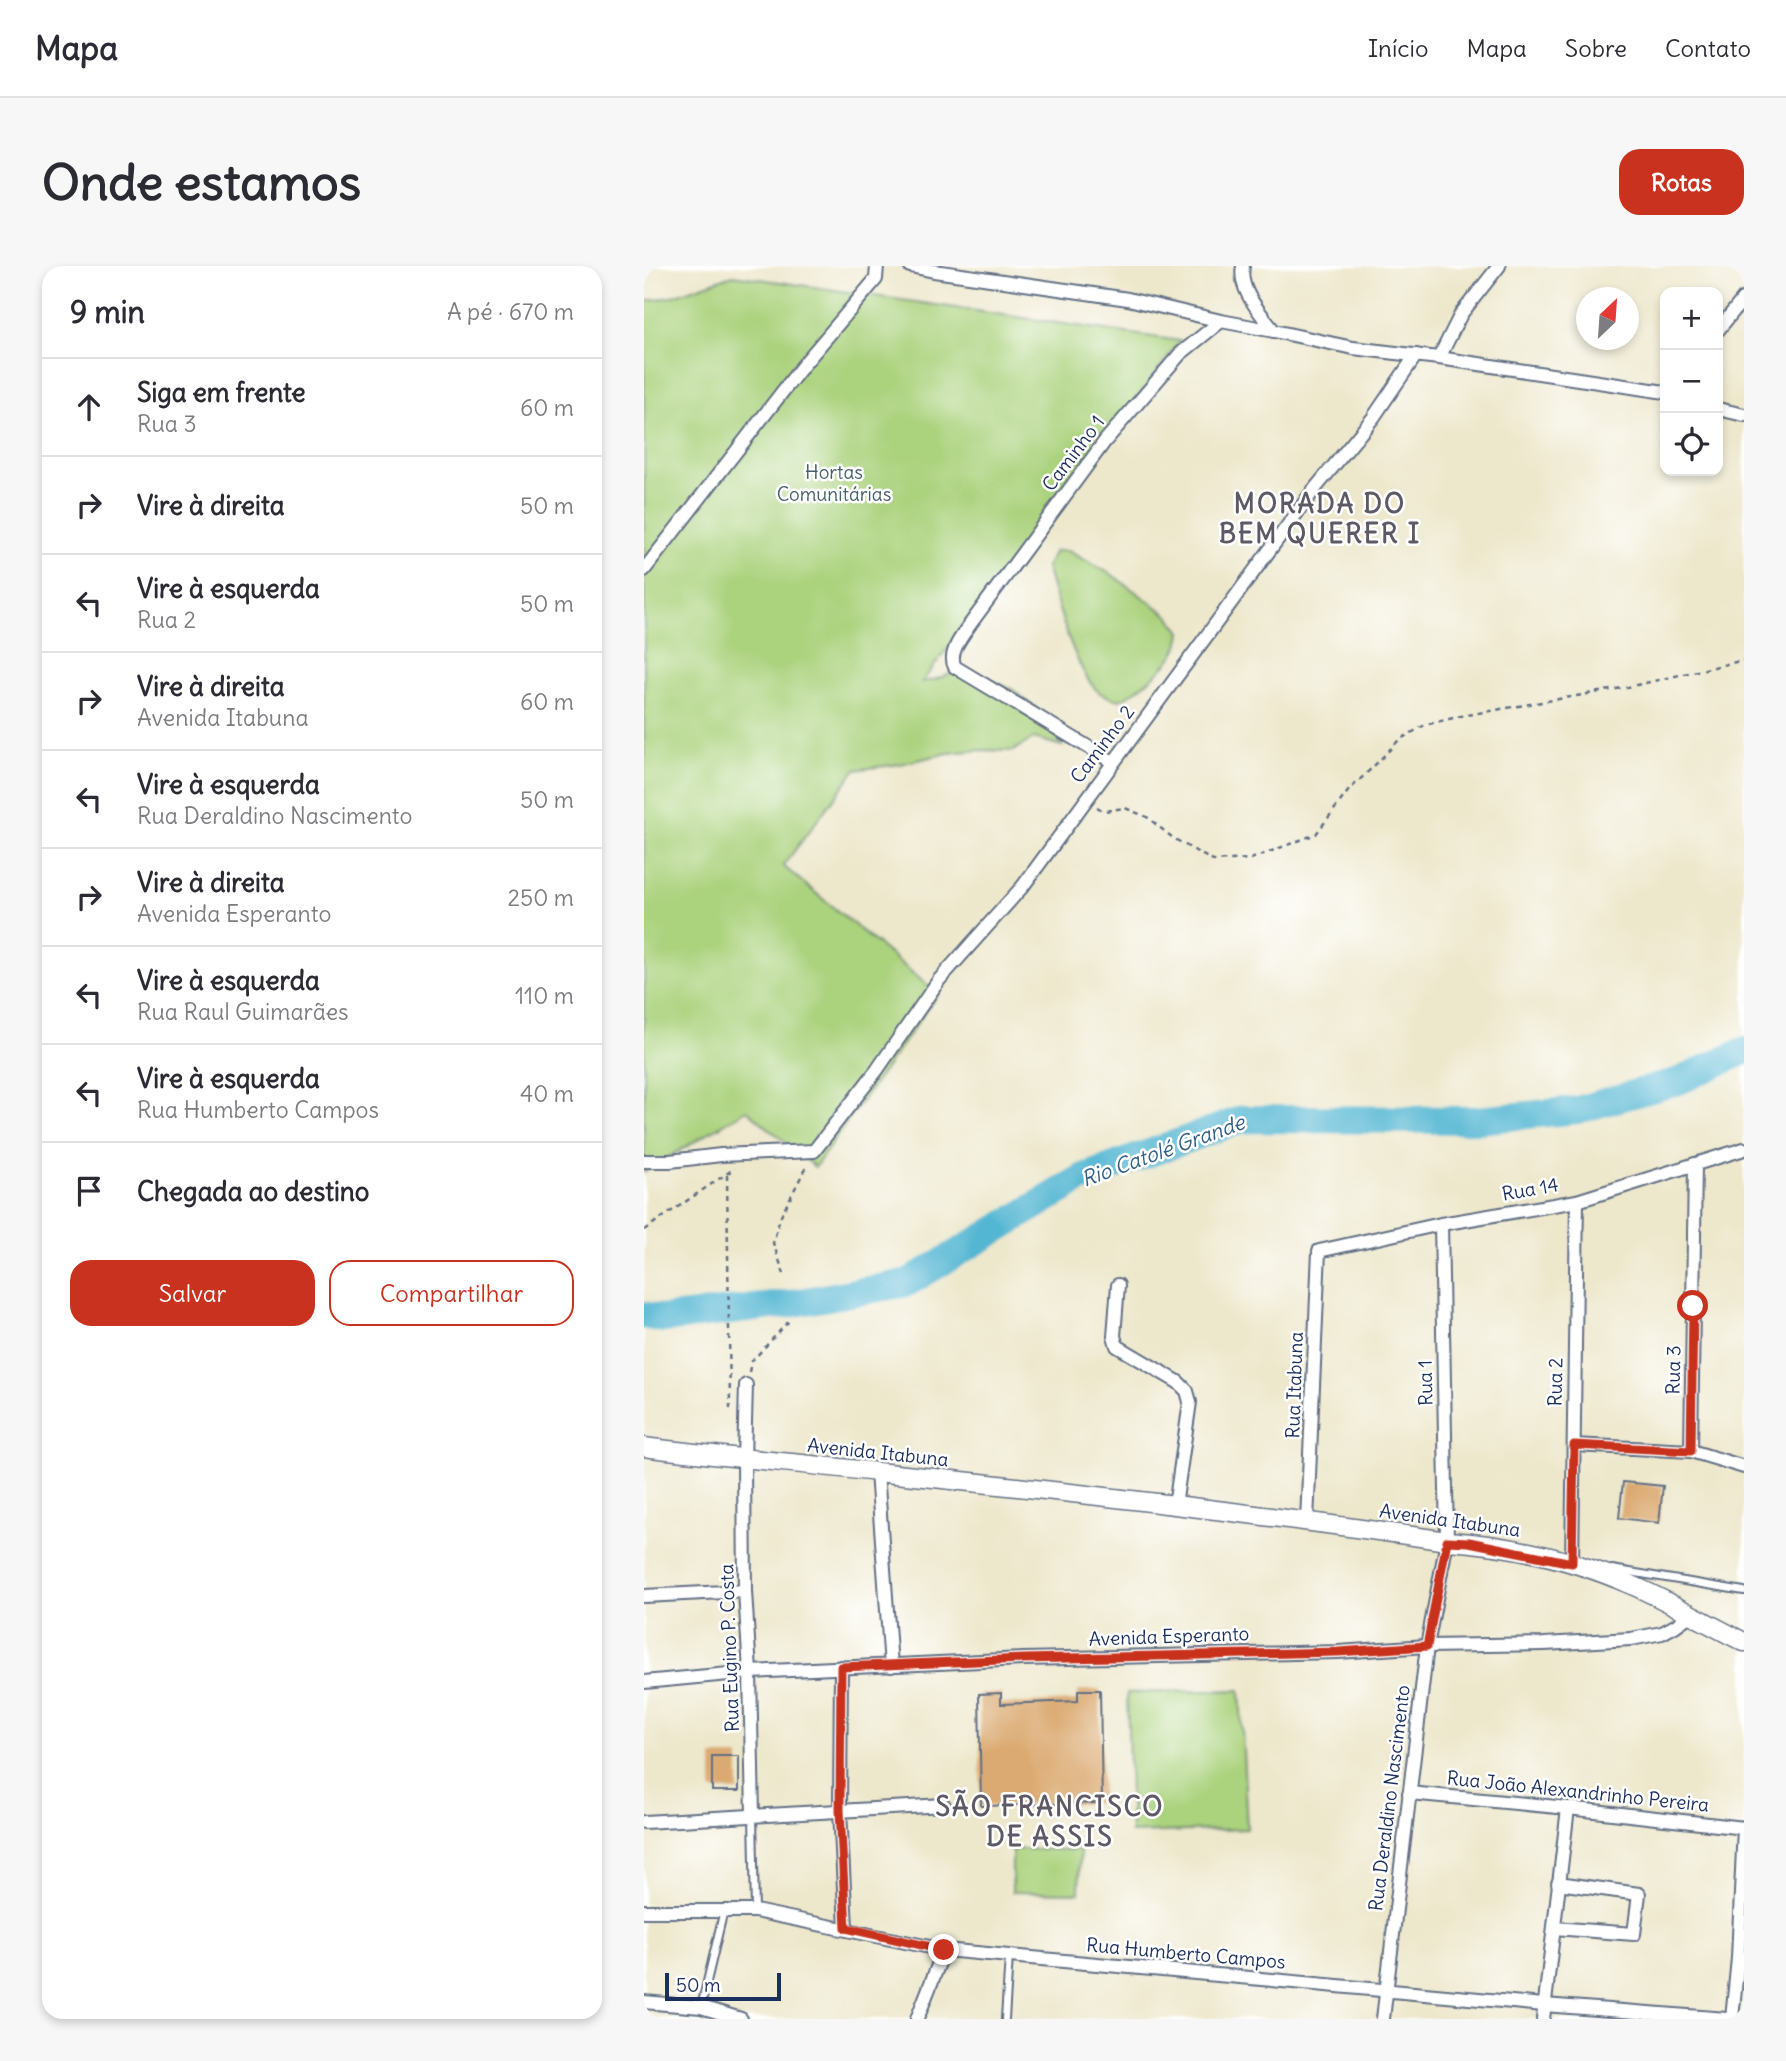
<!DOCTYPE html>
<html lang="pt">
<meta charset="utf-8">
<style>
body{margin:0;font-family:Delius,sans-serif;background:#f7f7f7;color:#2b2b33}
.controls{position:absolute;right:21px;top:21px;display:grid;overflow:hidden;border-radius:14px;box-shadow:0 4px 10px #0003}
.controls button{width:63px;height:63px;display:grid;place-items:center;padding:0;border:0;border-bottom:2px solid #e1e1e2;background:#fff;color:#2b2b33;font:35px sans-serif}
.compass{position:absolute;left:932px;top:21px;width:63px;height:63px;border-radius:50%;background:#fff;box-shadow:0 4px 10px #0003;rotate:25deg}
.scale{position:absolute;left:21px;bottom:18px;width:116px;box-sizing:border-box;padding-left:7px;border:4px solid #1b2f5e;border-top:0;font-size:19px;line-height:24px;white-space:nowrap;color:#1b2f5e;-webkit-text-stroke:5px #fff;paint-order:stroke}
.stop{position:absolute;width:21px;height:21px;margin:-16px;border:5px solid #c8321e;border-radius:50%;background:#fff}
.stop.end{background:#c8321e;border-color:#fff;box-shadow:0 2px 7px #0008}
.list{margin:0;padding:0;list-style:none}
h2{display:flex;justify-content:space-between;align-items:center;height:91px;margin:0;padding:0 28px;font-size:30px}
h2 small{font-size:23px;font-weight:400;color:#7c7c81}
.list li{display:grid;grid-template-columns:46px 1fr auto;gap:21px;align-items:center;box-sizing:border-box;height:98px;padding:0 28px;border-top:2px solid #e1e1e2}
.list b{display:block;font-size:26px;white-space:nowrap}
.list p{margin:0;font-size:23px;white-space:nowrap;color:#7c7c81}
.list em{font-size:23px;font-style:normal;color:#7c7c81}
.actions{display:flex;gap:14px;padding:21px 28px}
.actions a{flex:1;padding:16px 0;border:2px solid #c8321e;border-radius:21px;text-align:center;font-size:24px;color:#c8321e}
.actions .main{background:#c8321e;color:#fff}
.icon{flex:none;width:38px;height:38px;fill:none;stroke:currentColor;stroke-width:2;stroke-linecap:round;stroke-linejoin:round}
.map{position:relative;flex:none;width:1100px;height:1753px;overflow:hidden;border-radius:21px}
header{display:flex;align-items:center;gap:42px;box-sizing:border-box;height:98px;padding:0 35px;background:#fff;border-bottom:2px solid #e1e1e2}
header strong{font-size:33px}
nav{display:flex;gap:38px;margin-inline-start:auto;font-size:24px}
.intro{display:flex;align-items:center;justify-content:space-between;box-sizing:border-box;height:168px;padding:0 42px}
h1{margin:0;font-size:49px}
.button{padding:18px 32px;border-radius:21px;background:#c8321e;color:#fff;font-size:24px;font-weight:700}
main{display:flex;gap:42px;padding:0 42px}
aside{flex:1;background:#fff;border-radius:21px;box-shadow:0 4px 10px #0003}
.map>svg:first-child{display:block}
.green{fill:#abd27d;stroke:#63806e;stroke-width:2}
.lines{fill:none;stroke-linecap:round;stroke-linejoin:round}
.river{stroke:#53b6d2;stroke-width:28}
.building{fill:#dbaa72}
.lane-casing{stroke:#646f84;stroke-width:10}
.street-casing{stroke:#646f84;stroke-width:16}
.secondary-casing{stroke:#646f84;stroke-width:21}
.path{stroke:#646f84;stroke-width:2.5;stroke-dasharray:5 5;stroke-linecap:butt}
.lane{stroke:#fff;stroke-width:6}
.street{stroke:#fff;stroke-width:12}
.secondary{stroke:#fff;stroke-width:18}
.route{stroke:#c8321e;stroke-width:9}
.labels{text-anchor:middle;stroke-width:5;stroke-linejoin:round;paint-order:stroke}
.street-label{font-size:19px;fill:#1b2f5e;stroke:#fff}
.park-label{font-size:19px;fill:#466067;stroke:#fff}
.water-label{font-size:21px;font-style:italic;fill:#2f5e87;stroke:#fff}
.district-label{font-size:26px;font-weight:bold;letter-spacing:2px;fill:#5e5a65;stroke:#fff}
</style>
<header>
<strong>Mapa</strong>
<nav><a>Início</a><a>Mapa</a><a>Sobre</a><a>Contato</a></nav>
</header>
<div class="intro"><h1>Onde estamos</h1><a class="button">Rotas</a></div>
<main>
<aside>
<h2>9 min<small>A pé · 670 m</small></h2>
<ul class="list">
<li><svg class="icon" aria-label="ahead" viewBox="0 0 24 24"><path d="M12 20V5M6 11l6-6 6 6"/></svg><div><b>Siga em frente</b><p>Rua 3</p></div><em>60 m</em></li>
<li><svg class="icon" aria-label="right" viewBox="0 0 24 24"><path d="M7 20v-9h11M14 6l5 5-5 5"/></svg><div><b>Vire à direita</b></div><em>50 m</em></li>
<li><svg class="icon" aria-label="left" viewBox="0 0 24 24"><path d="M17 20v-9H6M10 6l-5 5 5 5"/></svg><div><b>Vire à esquerda</b><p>Rua 2</p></div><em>50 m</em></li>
<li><svg class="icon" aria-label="right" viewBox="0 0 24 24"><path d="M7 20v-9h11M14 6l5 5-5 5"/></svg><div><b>Vire à direita</b><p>Avenida Itabuna</p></div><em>60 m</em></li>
<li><svg class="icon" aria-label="left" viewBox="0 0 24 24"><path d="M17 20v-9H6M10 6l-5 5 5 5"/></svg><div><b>Vire à esquerda</b><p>Rua Deraldino Nascimento</p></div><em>50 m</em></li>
<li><svg class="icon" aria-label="right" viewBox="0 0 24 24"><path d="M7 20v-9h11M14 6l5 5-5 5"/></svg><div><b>Vire à direita</b><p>Avenida Esperanto</p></div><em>250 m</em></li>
<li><svg class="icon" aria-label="left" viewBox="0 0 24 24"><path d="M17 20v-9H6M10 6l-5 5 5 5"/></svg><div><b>Vire à esquerda</b><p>Rua Raul Guimarães</p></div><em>110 m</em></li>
<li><svg class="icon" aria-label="left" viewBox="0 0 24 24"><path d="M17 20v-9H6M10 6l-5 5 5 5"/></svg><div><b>Vire à esquerda</b><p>Rua Humberto Campos</p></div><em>40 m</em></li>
<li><svg class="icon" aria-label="arrive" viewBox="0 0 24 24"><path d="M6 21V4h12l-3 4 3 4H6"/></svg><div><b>Chegada ao destino</b></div></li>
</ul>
<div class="actions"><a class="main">Salvar</a><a>Compartilhar</a></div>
</aside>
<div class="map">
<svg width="1100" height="1753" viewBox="0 0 1100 1753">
<rect width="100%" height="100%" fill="#fff"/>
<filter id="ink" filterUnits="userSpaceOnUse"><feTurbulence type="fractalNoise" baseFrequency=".0143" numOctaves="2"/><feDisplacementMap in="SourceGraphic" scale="14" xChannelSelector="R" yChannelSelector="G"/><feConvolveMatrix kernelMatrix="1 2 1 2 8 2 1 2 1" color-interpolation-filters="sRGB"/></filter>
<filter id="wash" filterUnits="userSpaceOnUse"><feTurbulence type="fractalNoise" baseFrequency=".00686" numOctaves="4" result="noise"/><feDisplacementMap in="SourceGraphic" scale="28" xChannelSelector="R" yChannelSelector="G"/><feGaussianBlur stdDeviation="1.57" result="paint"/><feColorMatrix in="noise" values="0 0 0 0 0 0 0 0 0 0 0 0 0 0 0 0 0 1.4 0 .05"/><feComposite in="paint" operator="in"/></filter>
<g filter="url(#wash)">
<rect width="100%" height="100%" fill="#ede7cb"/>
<g class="green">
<path d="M89,9L536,75L278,416L290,414L319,403L368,423L401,450L418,480L390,472L369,485L337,484L304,487L256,498L211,504L139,600L294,728L171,901L103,844L0,906V35L26,31Z"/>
<path d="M411,285H424L467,308L525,350L537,366C536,371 535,377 533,382C526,399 492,427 475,434C469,432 460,430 455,426C432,409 411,330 402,301Z"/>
<path d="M596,1424L603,1563L487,1567L483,1427Z"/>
<path d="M368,1583L436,1584L435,1627L368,1626Z"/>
</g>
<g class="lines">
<path class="river" d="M0,1049L19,1053L145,1038L263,1017L440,911L599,853L834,854L933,844L1035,815L1100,785"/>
</g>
<g id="blocks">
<g class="building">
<path d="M979,1216L1019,1220L1015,1257L975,1252Z"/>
<path d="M434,1424H456L458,1537L337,1540L335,1428L357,1427V1438L434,1435Z"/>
<rect x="68" y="1490" width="27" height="35"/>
</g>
</g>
</g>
<g filter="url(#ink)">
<use href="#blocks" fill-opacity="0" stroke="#646f84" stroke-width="2"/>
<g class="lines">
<defs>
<g id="lane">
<path d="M968,1303L1100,1325"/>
<path d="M109,1549L111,1645"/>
<path d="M57,1741L80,1644"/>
<path d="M361,1753L365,1690"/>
</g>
<g id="street">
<path d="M266,0L290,5L484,33L577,55L630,65"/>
<path d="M599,0C594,24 616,46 630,65L709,82L795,92L1021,126"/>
<path d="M1074,64L1100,32"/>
<path d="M795,92L817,48L855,0"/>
<path d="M1074,143L1100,149"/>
<path d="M0,304L160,98L232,13L233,0"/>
<path d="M469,496L311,401C303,387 319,369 327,357L461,175L536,88L577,55"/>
<path d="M0,895H26L77,889L170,885L233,804L295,714L379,620L669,225L729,152L772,89"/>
<path d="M474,1019L470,1070L473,1080L534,1116L543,1125L546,1136L531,1240"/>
<path d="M102,1119L100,1194L101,1325L106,1406L109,1549"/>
<path d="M930,1179L1047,1185L1100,1201"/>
<path d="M1047,1185L1051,898"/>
<path d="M233,1206L247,1400"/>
<path d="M663,1255L675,985L797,958L933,935L1100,883"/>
<path d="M928,1297L933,935"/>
<path d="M0,1330L101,1325"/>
<path d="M197,1401L196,1544L202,1662"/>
<path d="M0,1416L106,1406L379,1393L694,1386L783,1380L900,1378L987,1373L1018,1367L1031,1360L1046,1349"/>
<path d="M765,1527L924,1542L1100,1562"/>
<path d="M0,1556L300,1539"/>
<path d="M0,1645H111L300,1684L900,1739L1083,1753"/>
<path d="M910,1662L990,1668L995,1628L914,1617"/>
<path d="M0,1736L57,1741L97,1753"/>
<path d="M273,1753L300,1684"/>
<path d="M739,1753L783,1380L803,1275L797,958"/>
<path d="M899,1753L924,1542"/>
<path d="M1088,1753L1094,1692L1100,1561"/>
</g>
<path id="secondary" d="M0,1181C77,1191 155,1197 233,1206C423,1226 613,1247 803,1275C866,1279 932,1294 990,1320C1027,1336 1063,1358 1100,1376"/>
</defs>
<use href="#lane" class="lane-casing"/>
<use href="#street" class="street-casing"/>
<use href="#secondary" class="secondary-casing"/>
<g class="path">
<path d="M453,541L460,545L481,542L503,551L529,572L569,595L607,593L672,568L705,524L729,501L755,474L781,459L817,450L984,421L1100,394"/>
<path d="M83,909L86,1142H87"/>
<path d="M0,964L91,902"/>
<path d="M140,1008L129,977L136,952L162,901"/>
<path d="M105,1106L107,1096L145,1055"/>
</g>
<use href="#lane" class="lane"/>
<use href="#street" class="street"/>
<use href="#secondary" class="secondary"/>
</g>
</g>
<g class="lines" filter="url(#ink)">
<path class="route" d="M300,1684L202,1662L196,1544L197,1401L379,1393L694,1386L783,1380L803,1275L825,1276L928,1297L930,1179L1047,1185L1049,1040"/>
</g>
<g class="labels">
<g class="street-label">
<text transform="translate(429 187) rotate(-53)" y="7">Caminho 1</text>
<text transform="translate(458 478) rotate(-53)" y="7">Caminho 2</text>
<text transform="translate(886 923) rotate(-10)" y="7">Rua 14</text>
<text transform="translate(1029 1104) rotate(-89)" y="7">Rua 3</text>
<text transform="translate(911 1116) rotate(-89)" y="7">Rua 2</text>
<text transform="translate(781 1117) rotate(-91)" y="7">Rua 1</text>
<text transform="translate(650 1119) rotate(-88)" y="7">Rua Itabuna</text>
<text transform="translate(234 1186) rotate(6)" y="7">Avenida Itabuna</text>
<text transform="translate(806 1254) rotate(8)" y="7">Avenida Itabuna</text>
<text transform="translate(525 1370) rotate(-2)" y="7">Avenida Esperanto</text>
<text transform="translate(85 1382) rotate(-92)" y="7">Rua Eugino P. Costa</text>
<text transform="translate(934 1525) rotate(6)" y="7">Rua João Alexandrinho Pereira</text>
<text transform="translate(745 1532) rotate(-83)" y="7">Rua Deraldino Nascimento</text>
<text transform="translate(542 1687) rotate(5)" y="7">Rua Humberto Campos</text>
</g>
<g class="park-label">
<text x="190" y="213">Hortas<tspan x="190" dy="22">Comunitárias</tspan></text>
</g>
<g class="water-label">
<text transform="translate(519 885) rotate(-20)" y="7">Rio Catolé Grande</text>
</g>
<g class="district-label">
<text x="676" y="247">MORADA DO<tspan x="676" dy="30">BEM QUERER I</tspan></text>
<text x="406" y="1550">SÃO FRANCISCO<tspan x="406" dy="30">DE ASSIS</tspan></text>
</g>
</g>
</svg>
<div class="controls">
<button>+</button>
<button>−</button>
<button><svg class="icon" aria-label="locate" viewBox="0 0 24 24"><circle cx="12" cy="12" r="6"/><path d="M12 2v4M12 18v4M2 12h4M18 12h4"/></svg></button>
</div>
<svg class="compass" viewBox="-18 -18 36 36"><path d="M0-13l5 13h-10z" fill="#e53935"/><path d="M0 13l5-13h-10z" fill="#7c7c81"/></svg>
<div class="scale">50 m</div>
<div class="stop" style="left:1049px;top:1040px"></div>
<div class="stop end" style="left:300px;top:1684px"></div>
</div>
</main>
